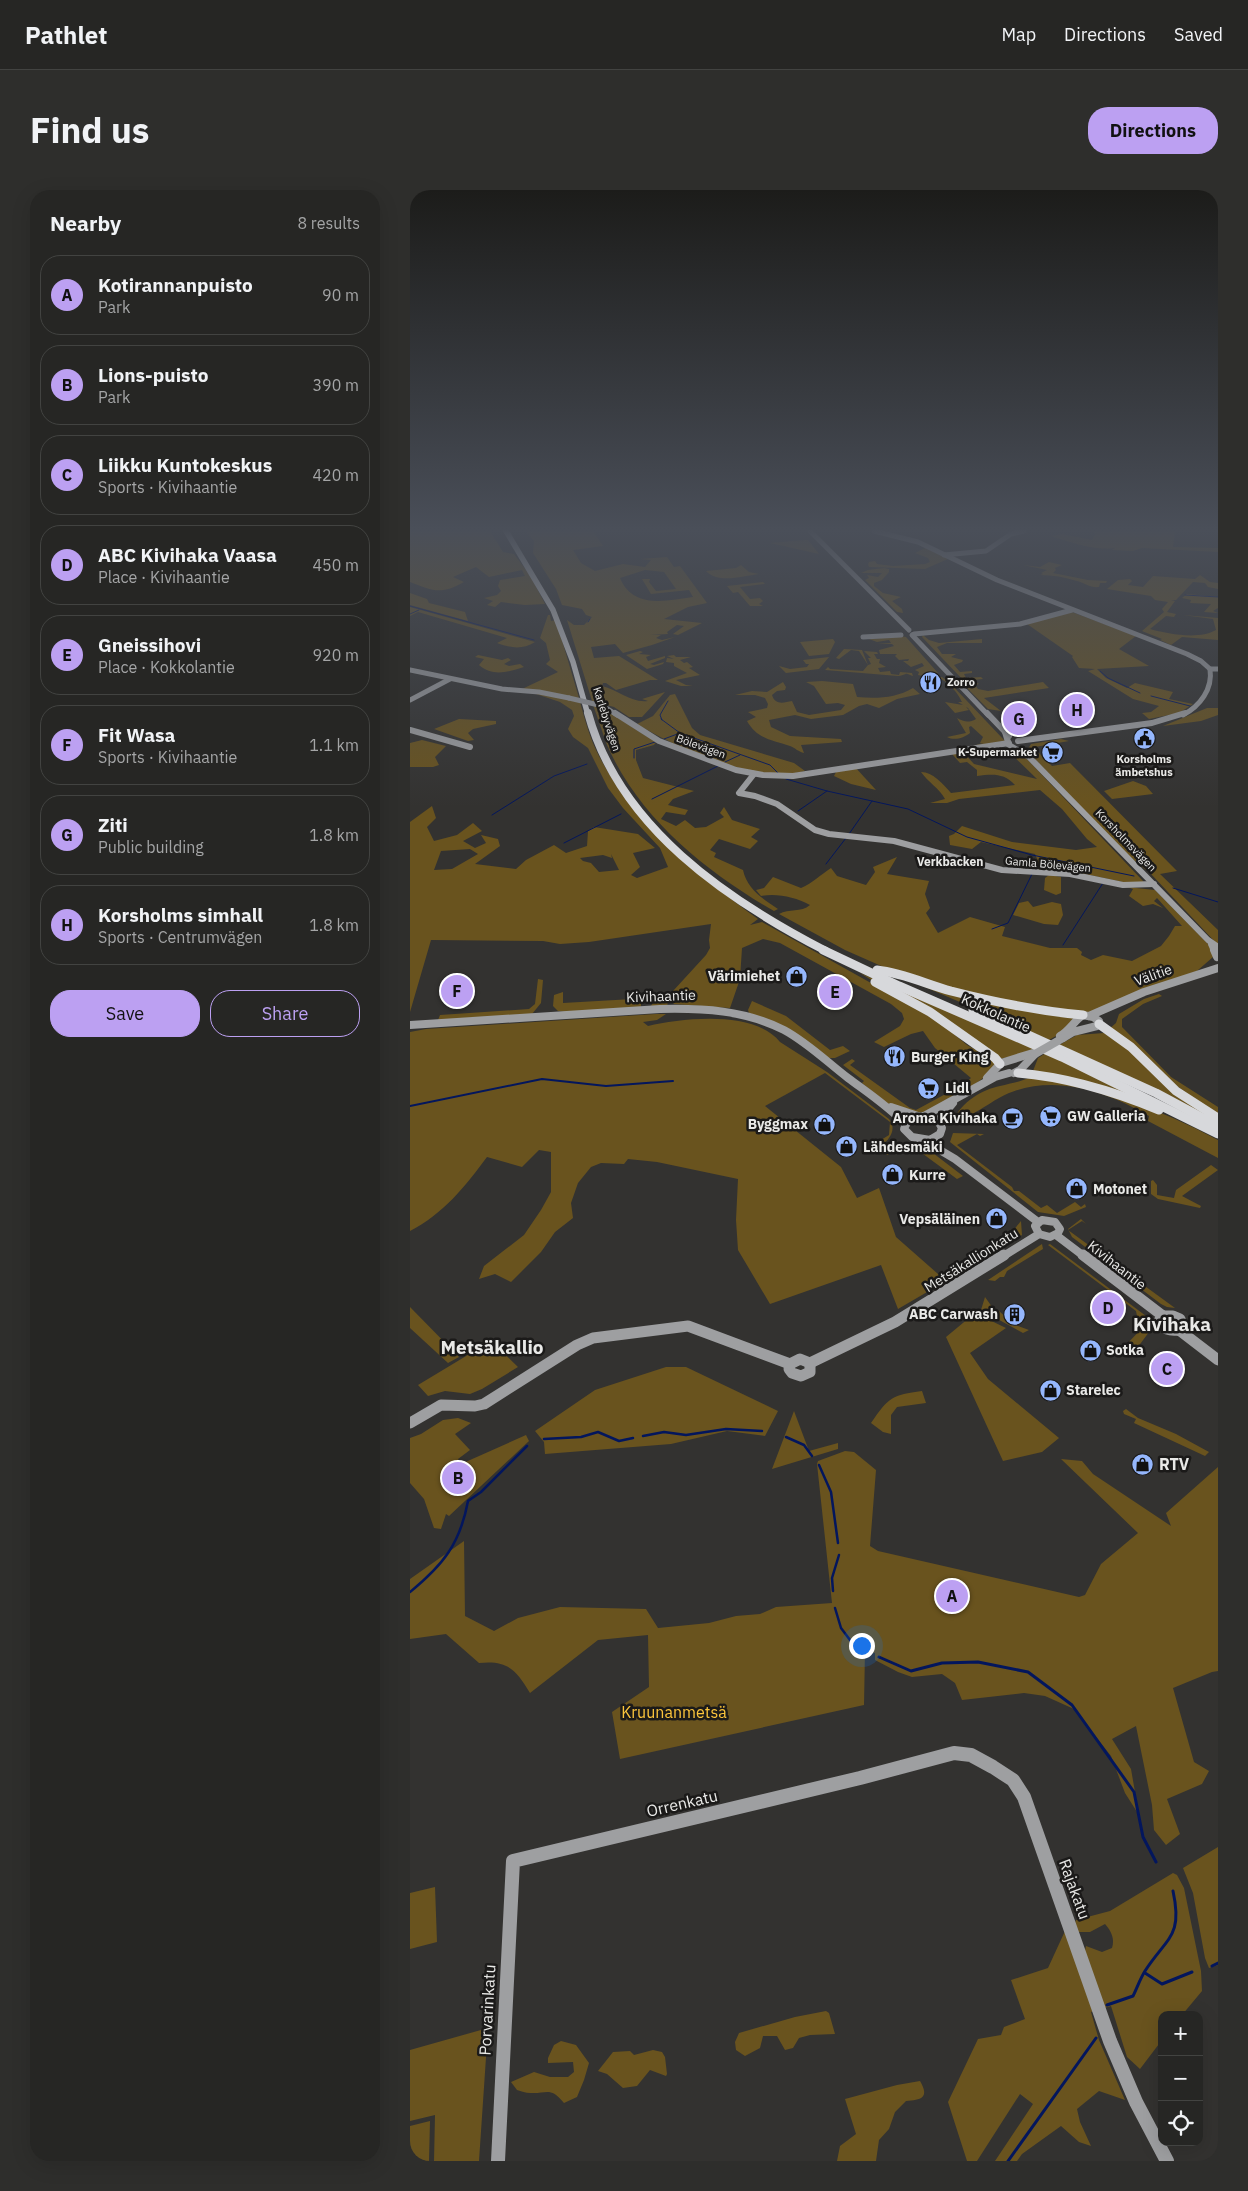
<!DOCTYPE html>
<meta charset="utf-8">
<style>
body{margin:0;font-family:"IBM Plex Sans",sans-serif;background:#2e2e2c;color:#f1f3f6}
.controls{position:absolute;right:15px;bottom:15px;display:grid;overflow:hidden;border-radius:10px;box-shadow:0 5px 20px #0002}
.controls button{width:45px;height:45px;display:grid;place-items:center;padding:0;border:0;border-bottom:1px solid #424341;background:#262624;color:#f1f3f6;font:25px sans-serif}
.you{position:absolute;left:451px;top:1455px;width:18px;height:18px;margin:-12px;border:4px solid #fff;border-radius:50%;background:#1a73e8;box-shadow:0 0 0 8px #1a73e833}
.badge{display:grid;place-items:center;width:32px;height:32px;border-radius:50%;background:#bca0f2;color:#111;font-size:16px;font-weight:700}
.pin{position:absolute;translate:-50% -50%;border:2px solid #fff;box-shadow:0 1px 5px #0006}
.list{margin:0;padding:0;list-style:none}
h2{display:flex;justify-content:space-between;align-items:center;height:65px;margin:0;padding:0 20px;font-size:21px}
h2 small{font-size:16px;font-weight:400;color:#a4a5a6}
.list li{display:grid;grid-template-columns:32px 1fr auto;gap:15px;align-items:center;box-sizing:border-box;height:80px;margin:0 10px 10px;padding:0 10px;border:1px solid #424341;border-radius:20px}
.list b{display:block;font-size:19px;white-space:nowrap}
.list p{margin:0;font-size:16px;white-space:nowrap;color:#a4a5a6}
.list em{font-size:16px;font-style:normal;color:#a4a5a6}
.actions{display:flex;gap:10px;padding:15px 20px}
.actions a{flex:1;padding:11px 0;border:1px solid #bca0f2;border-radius:20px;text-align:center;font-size:18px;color:#bca0f2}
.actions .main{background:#bca0f2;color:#111}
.icon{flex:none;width:28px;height:28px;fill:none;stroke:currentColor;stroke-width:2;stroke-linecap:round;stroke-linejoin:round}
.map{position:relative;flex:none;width:808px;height:1971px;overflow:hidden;border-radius:20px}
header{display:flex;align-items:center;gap:30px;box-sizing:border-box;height:70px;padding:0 25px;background:#262624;border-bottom:1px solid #424341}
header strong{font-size:24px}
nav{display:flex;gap:28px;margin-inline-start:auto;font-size:18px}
.intro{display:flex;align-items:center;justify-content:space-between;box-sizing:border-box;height:120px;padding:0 30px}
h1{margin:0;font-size:35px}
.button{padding:12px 22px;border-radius:20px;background:#bca0f2;color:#111;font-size:18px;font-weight:700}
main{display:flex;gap:30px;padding:0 30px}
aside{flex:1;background:#262624;border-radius:20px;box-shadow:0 5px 20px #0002}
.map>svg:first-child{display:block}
.green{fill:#69531e;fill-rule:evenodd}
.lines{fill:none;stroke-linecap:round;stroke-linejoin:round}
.stream-far3{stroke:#03165d;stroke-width:1}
.stream-far2{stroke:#03165d;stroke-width:2}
.stream-far1{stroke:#03165d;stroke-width:2.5}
.stream{stroke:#03165d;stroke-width:3}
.secondary-far4{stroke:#9e9fa1;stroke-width:5}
.secondary-far3{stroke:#9e9fa1;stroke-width:6}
.secondary-far2{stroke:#9e9fa1;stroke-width:8}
.secondary-far1{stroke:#9e9fa1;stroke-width:11}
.secondary{stroke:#9e9fa1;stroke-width:14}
.highway-far2{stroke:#d7d8db;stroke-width:5.5}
.highway-far1{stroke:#d7d8db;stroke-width:8}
.highway{stroke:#d7d8db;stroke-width:9}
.secondary-bridge-far1{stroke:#9e9fa1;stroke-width:5}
.secondary-bridge{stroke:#9e9fa1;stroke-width:8}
.labels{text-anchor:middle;stroke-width:5;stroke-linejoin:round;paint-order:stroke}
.far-poi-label{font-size:11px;font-weight:bold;fill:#e9e9e7;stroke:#1b1a19;text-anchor:start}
.far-street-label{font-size:11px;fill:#e9e9e7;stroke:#1b1a19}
.far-neighbourhood-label{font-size:12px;font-weight:bold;fill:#e9e9e7;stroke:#1b1a19}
.street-label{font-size:14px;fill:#e9e9e7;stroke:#1b1a19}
.poi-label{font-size:14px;font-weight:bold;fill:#e9e9e7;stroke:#1b1a19;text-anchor:start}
.near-poi-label{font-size:16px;font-weight:bold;fill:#e9e9e7;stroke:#1b1a19;text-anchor:start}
.near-park-label{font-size:16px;fill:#fcc53c;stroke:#1b1a19}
.near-street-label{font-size:16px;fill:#e9e9e7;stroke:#1b1a19}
.district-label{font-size:19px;font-weight:bold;fill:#e9e9e7;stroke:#1b1a19}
</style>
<header>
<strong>Pathlet</strong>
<nav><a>Map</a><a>Directions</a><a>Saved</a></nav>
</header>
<div class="intro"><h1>Find us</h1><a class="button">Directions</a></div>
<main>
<aside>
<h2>Nearby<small>8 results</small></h2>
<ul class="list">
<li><span class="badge">A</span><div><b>Kotirannanpuisto</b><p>Park</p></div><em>90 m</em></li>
<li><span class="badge">B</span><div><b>Lions-puisto</b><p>Park</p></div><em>390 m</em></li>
<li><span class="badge">C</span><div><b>Liikku Kuntokeskus</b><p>Sports · Kivihaantie</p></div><em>420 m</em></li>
<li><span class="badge">D</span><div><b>ABC Kivihaka Vaasa</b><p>Place · Kivihaantie</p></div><em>450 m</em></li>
<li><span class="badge">E</span><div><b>Gneissihovi</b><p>Place · Kokkolantie</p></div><em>920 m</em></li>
<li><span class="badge">F</span><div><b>Fit Wasa</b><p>Sports · Kivihaantie</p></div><em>1.1 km</em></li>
<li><span class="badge">G</span><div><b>Ziti</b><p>Public building</p></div><em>1.8 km</em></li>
<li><span class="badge">H</span><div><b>Korsholms simhall</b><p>Sports · Centrumvägen</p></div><em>1.8 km</em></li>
</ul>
<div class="actions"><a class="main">Save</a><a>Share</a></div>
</aside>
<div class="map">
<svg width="808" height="1971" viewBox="0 0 808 1971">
<rect width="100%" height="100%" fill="#333230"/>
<g class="green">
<path d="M0,341H80L93,362L104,364L120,385L135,414L115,415L91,412L85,417L77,415L83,411L74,408L87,405L91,401L88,396L90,390L115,386L112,380L79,387L66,377L43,387L54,392C31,405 23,401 0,392Z"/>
<path d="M116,341H183L193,356L163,360L171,373L185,381L213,374L235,377L241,370L230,369L257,367L264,377L270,376L297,413L278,417L254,429L292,433L268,445L263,444L274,436L267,435L257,442L258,444L240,445H251L246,448L252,450L265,447L242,455L213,463L205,454L181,457L184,468L209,466L248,490H240L206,500L196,493H193L192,496C209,500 220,513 238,511L232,509L255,502L232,527H219L204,517L182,511L157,430L164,435H174L182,427L176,425L172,419L152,415L146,399L123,363L124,351ZM235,380L254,382L266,399L246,401L239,392L240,389H232L241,404L279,400L283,407C256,411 223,419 210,388Z"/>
<path d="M683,341H765L763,357L808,358V362L732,358L723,361L702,360L705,358C682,361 662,352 640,346L652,344L682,350L685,344Z"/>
<path d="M394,350H398L409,364L360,353Z"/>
<path d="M517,357L538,369L515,379L459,377L458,374L459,372L465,371L467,374L483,376L515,374L520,372L518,368L505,363Z"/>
<path d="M639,372L652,375L645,378L646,380L643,383L678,390L697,391L696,393H690L689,397C680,398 675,393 667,391C654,387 643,385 630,385L633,384L631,383L637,380L613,375L630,377Z"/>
<path d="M331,375L339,382L349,384C333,386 308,394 296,381L326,378Z"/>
<path d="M474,378L479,379V382L472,390L464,393V396L473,403L491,407L482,411L492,419L493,423L487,422L455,390L459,388L457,385L468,387L472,383H451L458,380Z"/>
<path d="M790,385L800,392L808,393V399L798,397L795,393L783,392L766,410H761L765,411L757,422L766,424L764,427L756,426L740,439C758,444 789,450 806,440L803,429L773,425L808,428V450L772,447L761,455L750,450L752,449C746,446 738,444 732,441L754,422L752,419L758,412L745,410L741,406L697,399L708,390L720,389L722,391L718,395L733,397L743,386L785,389Z"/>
<path d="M353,392L355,394L330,397L340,409L350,408L353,411L349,414L353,416H340L328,402L323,403L317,396Z"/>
<path d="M0,403L17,409L19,413L55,422L58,431L0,415Z"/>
<path d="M777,404L808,407V418L803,421L808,423L794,422L801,414L780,413L781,410L772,408Z"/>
<path d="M0,417L125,452C112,460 101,458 87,453L97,448L8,422L0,426Z"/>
<path d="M662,422L726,446L709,459L739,476L687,479L696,488L717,498L725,493L763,502L759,509L783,514L769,523L739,529L732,523L741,522L749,516L723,509L678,481L685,479L669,478L662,467L663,466L617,434Z"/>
<path d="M138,425H140L141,431L146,430L169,508L112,499L148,482L136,474L140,470L136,453L130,448Z"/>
<path d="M513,445L519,450L529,453L572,449V453H537L527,457L532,464H546L541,467L553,470L552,472L544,475L550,482L562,481V483L554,484L556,488L571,487L573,489L554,491L512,447Z"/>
<path d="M490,446L496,447L528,483L523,484L519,482L514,483L513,486L508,485L509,482L505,480L514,476L512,473L501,477L493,471H498L499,469L489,470L485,466L487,464H470L469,460L484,456L482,454H467L481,453L479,450L467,452L459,449Z"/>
<path d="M423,449L425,452L419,464L399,466L390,452Z"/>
<path d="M434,459L452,460L458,475L461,474L458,468H461L454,461L467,462L468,464H464L467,469H470L469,473L476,477L468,478L470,482L480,481L481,484L489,485L490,482L502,483L503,486C492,482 500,484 488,486L415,480L418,477L420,479L453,481L458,475L449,461L441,460L429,469L426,468Z"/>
<path d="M230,461L233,462L229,464L241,465L236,467L238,471L255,466V468L240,474L244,475L254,472L253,474L237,479L216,465Z"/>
<path d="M68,465L92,470L98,468L101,470L94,474L99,476L110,474L114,477C98,482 83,487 69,475L74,469L65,467Z"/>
<path d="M264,465L266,467H281L270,470L274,473L277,472L283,477L279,478L290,485L266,490L276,495L283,496H271L255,491L277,483L264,476V473L256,472L257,468L264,469L257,466Z"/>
<path d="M419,467L409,479L376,483L369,476L380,479L397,477L399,474H396L393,470Z"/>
<path d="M524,487H532L539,492L595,551L556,558L573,553H570L573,547L561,536L559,537L560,543C554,548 544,551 537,547L556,543L547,528C554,532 559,533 566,529L558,518L556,517L559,520L545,523L535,512L553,515L548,512H552C547,501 535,488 524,487Z"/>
<path d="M412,491L443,494L447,507C467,509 486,508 503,498L510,504L487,509L469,518L457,514L449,516L433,525L401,529L385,525L359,530L361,537L380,546L431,549L432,552L391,555L394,563C389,562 385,558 380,556C362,550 347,549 337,531L346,527L338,522L357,518L358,514L355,508L345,505H325L342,501L357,502L373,492L376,497L375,500L367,501L362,505C365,515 373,513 382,511L387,522L399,525L431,520L435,515L428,513L416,514L404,496L396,492Z"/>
<path d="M633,492L639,498L574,508L591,521L578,519L557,498V494L567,493L569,494L565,495L568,499L578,501Z"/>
<path d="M123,503L170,512C175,530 180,549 189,566C224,634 288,685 348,729L340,735L352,732L527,830L557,855L582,869L585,873C578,893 529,914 510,924L478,914L452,893L454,891L433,875L442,869L445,871L440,875L500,918L506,920L554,894L561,888L525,858L513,841L501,844L474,857L464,852L490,836L494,829L492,823L481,814L370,753L353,749L332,758L330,789L320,818L263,814L270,809L267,808L258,813L257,816L240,817L243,813H252L296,765L300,758L299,750L301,734L179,752L150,754L133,751L21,750L0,822V632L22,616L26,628L17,637L24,651L47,645L63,633L72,641L53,651L65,658L76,653L71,645L88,649L90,656L65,674L106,679L116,670L144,655L156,663L177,656L178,641L184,637L228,644L245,658L223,663L230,677L221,685L227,688L258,677L250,658L213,618L198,598L178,558L163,547L158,539L164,526L162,520L150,512ZM60,659L68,664L42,679L24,680L31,661ZM201,664L209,680L189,682L181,673L173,671L170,668L193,665L202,668Z"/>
<path d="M265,504L282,538L290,545L384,573L395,581C348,595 267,558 227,534L243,526L260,505Z"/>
<path d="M183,515C206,524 225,540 246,552L244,555L226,560V570L233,588L284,601L263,609L258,615L278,620L275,625L256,622L251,629L266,636L275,630L285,638L296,637L314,627L310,623L314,617L322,630L350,639L341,647L348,651L340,659L309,649L300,660L306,663L304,667L333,680C337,699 353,709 368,719L364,721C296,682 229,628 197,555C192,542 188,528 183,515Z"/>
<path d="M797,518H808V525L791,531L753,536Z"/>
<path d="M49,529L86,531V534L63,539L58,543L64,550L58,551L24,539Z"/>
<path d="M651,549L659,551L625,557V559L642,576L660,573L767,681L750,684L808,740V755L740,683L720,667L620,564L618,559L621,554Z"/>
<path d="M12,550L36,556L25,567L29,575L23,577H0V553Z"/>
<path d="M595,558L601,559L614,566L734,692L727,695L661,681H628V671L625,664L571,652L562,659L540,655L539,646L544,644L552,636L602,652L666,660L687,657L677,649L652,619L630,600L549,609L537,613H520L535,609C529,598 518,592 511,582C523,582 533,594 541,603L605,595C594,583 583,584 567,586V580L557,572L550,573L542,564L553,562L564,574L627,589Z"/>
<path d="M445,577L466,600L441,594L424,586L427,580Z"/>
<path d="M723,591L736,596L743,604L702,609L694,601Z"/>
<path d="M487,667L477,684L519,691L515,704L520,718L516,723L528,743L560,727L595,737L592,746L640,758H667L672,762L671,765L681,770L693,765L722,771L751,756L759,746L765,736H772L747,708L744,711L753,718L743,714L733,716L719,706L723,699L717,697L745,700L801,757L803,767L787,781L677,823L570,806L478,779L435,760L369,724C379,718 391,723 400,715C385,707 367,703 351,706L346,700L354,698L363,687L391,698C403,693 410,685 421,678L427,686L456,695L465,682L463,677Z"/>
<path d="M639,685L651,687V703L646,705L634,700L635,688Z"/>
<path d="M618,711L623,717L642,712L651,714L653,725L648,735L634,734L603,725L609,713Z"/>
<path d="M450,783L626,857L619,862L590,869Z"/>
<path d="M128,789L133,790L131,813L122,824L28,830L30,825L119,819L125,814Z"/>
<path d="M503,792L664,827C658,840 650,844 639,850Z"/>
<path d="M153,802V813L223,809L224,811L231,810V818L156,822L148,821L143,816L144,805Z"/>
<path d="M749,804L752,806L733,814L712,829V837L761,887L808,917V925L754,887L699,839L706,833L709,824L734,809Z"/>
<path d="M342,811L376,826L420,860L433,856L440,861L425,868H419L339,823L338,820Z"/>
<path d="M246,824H256L247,830L233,832L238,836C274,828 344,820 370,852L417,882L479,929C487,939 480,949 472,955L469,954L472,952L471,950L479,945L480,932L415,883L355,916L431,977L447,1008L469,998L486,1047L536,1091L488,1119L471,1075L360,1114L328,1060L326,1030L328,989L247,972L218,969L214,974L191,973L181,977L168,993L161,1013L163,1028L145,1042L131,1062L101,1092L85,1084L69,1089L74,1076L114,1045L131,1020L141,1002V962L129,960L112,977L77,967C55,997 33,1024 0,1041V842L16,839Z"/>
<path d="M694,843L719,858L804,929L649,855L667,845Z"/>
<path d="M636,863L742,914L623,881L628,868Z"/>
<path d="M620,887C686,897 749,918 808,950V968L738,931L739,926C695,900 638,881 589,908C578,914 555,931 544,930C550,913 573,899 590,896C601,893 611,892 620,887Z"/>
<path d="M543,943L574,944L570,946L567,944L547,955L602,997L604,1001H609L631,1018L637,1015L647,1023L665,1012L671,1017L675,1014L676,1017L654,1026L628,1022L540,952Z"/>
<path d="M493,954L519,960L553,986L547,989L505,958L492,956L477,965L475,963Z"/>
<path d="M801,975L808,980L772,1006L791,1016L790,1018L748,1009L741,1004V991L743,990L747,995V1005L764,1008L766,1000Z"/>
<path d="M671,1029L676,1034L672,1031L658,1040L765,1118L757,1117L751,1114L662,1047L658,1039Z"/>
<path d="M611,1031L612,1045L551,1083L549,1081L606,1046L602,1042Z"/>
<path d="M632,1054L633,1059L597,1081L594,1087H590L585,1091L578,1090Z"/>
<path d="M640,1054L736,1126L739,1132L737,1140L739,1142L725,1161H719L714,1157L737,1133L727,1126L726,1121L638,1055Z"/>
<path d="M575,1107L585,1121L588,1120L603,1134L619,1140L613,1143L571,1120Z"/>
<path d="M0,1117L49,1167L38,1173L0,1138Z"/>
<path d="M565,1123L596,1138L560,1163L578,1189L649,1248L632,1262L593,1271L536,1147Z"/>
<path d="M81,1151L108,1177L72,1199L60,1204L35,1201L18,1206L8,1195Z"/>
<path d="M256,1177H276L368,1221L355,1246L317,1241L261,1254L135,1264L134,1252L125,1241L185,1200Z"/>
<path d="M512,1201L516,1213L487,1217L481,1225V1244L473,1242L461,1233C479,1207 482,1205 512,1201Z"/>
<path d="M716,1219L728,1228L766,1244L799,1262L795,1266L724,1233L726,1229L714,1224L713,1221Z"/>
<path d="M384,1221L399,1261L428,1253V1259L362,1279Z"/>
<path d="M48,1228L61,1233L45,1244L60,1260L48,1269L51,1274L116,1245L119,1251L39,1326L36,1324L31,1339L24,1338L14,1309L0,1293V1248L11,1244L33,1230Z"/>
<path d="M435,1261L444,1262L466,1280L460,1356L468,1361L669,1407L675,1405L691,1374L728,1343L651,1269L672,1271L683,1284L761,1336L756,1323L808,1277V1481L802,1482L763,1498L784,1572L799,1581L792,1594L757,1609L770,1644L756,1655L744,1640L742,1615L726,1536L702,1549L721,1579L729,1625L715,1603L701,1566L664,1519L635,1506L614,1503L552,1510L545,1493L532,1484L502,1487L488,1482L465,1470V1463L455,1461L454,1515L210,1569L202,1522L239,1497L238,1445L188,1450L120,1503C106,1480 98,1470 69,1473L36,1444L0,1449V1389L54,1351L55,1426L84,1441L108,1428L150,1417L236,1419L248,1438L299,1433L326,1426L350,1424L366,1417L422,1413L407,1274L408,1271Z"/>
<path d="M808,1657V1775L799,1778L795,1768L783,1703L773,1678Z"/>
<path d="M763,1683L767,1685L774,1698L791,1781L792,1801L772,1825H752V1850L730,1879L717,1867L701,1816L681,1822L689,1850L715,1910L689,1901L667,1919L670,1932L681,1956L669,1952L651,1936L612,1964L607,1971H585L623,1914L610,1904L567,1971H557L538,1912L568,1849L591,1845L594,1837L615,1829L601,1790L638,1778L655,1741L675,1761L676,1756L692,1762L702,1758C705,1748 701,1741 695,1734L680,1742H668L664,1735L666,1730L700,1721Z"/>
<path d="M25,1697L27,1752L0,1759V1703Z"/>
<path d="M416,1821L419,1823L425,1844L400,1845L389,1848L383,1858L375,1860L367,1846H353L350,1858L335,1866L326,1860L325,1852L329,1843L385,1827Z"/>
<path d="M78,1838L69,1971H24L25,1925L0,1931V1860Z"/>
<path d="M151,1851L166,1855L179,1873L174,1890L167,1907L154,1913C140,1896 137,1904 120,1903C116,1903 111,1901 107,1900L101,1892L124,1882L140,1887H158L164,1882L163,1872L138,1873V1868L144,1855Z"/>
<path d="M243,1860L252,1862L255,1867L257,1884L256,1886L240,1880L227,1896L213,1898L197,1884L188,1881L203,1862L220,1861L224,1865Z"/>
<path d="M510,1891C520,1908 511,1910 496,1911L485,1922L479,1939L469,1950L466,1971H427L430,1956L446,1944L435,1909L487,1895Z"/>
<path d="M20,1931L19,1971H0V1936Z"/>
</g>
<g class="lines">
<g class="stream-far3">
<path d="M775,405L808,407"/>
<path d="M0,416L124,450"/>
<path d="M0,424L9,420"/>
<path d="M178,432L180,429"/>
<path d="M690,481L698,488L730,503"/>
<path d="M741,506L780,516"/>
<path d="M251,529L270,543L360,575L368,583"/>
<path d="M252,530L250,525L258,511"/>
<path d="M254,549L270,543"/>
<path d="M224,568V559L245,552"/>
<path d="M315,572L330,565"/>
<path d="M376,589L417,601L498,619L557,647L622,665L724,686"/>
<path d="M242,609L308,576"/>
<path d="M388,621L417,601"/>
<path d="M82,625L144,586L177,574"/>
<path d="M439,644L462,611"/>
<path d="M154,653L211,624"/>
<path d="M416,674L436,648"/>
<path d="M625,680L633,668"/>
<path d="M763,698L808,712"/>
<path d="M582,739L598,733L622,684"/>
<path d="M653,755L693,693"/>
</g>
<path class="stream-far2" d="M0,916L132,889L196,896L263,891"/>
<g class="stream-far1">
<path d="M233,1246L254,1242L276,1245L316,1239L352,1241"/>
<path d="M376,1247L394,1255L402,1266"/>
<path d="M134,1249L171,1247L188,1242L209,1251L223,1248"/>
<path d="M409,1275L421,1302L428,1353"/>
<path d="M423,1401L422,1388L429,1365"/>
<path d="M0,1402C33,1375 50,1354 58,1311L71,1302L117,1256"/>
<path d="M425,1418L431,1438L449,1462"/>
</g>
<g class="stream">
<path d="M448,1460L452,1465"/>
<path d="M469,1467L501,1481L532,1473L568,1472L618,1482L662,1515L724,1602L733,1647L746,1672"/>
<path d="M802,1776L808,1773"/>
<path d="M735,1783L752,1794L782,1782"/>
<path d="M697,1815L723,1806C727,1798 730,1789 735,1781C757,1747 773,1747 763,1701"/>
<path d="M598,1971L686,1848"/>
</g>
<g class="secondary-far4">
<path d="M400,341L499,440"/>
<path d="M464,341L508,352L587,390L777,464L791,471L800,479H808"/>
<path d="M534,365L576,361L601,344L614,341"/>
<path d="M504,444L610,434L662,420"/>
<path d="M502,445L578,525"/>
<path d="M453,447L491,445"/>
<path d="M0,480L92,499L129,502L159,508"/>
<path d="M0,510L40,489"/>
<path d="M193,516L207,525"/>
<path d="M773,525C790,516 803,499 800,479"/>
</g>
<g class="secondary-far3">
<path d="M205,523L249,551L326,580L353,585L383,586L599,553"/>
<path d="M577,523L599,546"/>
<path d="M0,540L60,557"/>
<path d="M595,542L599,555L619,567L798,750L808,757"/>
<path d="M608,551L742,533L775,523"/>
<path d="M344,584L329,603L345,606L367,614L405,640L419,644L484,651L592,680L660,684L713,695L744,694"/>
<path d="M801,754L804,761"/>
</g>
<g class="secondary-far2">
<path d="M804,760L807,767"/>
<path d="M679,826L734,802L808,778"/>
<path d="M0,835L250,819C292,818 335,820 374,840C398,853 417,872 438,888C458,903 478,916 495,934"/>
<path d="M650,846C660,840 664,831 673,825L683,827L689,831L687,836L663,842L653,848"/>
<path d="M604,883L610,880L625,864"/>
<path d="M577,888L591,873L623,863"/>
<path d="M481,917L508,926"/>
<path d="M514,926L528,931L532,938L530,944L520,950L502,947L494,939C498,928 503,927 514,926Z"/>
<path d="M514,926L585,887L599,883"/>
<path d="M528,931L543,913"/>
<path d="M513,950L545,969L628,1032"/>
<path d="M632,1030L645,1032L650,1039L648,1043L640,1047L629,1044L625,1036Z"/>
<path d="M646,1045L675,1067"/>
<path d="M592,1067L629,1044"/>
</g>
<g class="secondary-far1">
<path d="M673,1065L753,1126"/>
<path d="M753,1126H763L770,1129L772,1136L769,1140"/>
<path d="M753,1126L749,1131C754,1140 759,1141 769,1140"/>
<path d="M769,1140L808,1170"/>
<path d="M400,1173L485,1132L594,1065"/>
<path d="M380,1174L379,1179L382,1183L391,1186L400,1182V1173"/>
<path d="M380,1174L390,1169L400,1173"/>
<path d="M0,1233L31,1215L65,1216L74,1214L167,1155L183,1148L278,1136L380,1174"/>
</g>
<path class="secondary" d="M88,1971L103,1671L450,1588L544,1563L561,1565L583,1577L603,1590L614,1607L700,1851L726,1912L757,1971"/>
<path class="highway-far2" d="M96,341L143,420L163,472L178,525"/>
<path class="highway-far1" d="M178,523C209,637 317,710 416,761"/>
<g class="highway">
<path d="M413,760L489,796L652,867L808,944"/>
<path d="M467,780C493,783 516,794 541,801C584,812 628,821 673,825"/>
<path d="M465,792L520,822L585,868L590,874"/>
<path d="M563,820L746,903L808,936"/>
<path d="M689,834L721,857L766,901L808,928"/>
<path d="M608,883C658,887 703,901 749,920"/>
</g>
<path class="secondary-bridge-far1" d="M159,508L193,516"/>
<path class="secondary-bridge" d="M625,864L653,848"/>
</g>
<linearGradient id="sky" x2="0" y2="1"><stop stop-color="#1c1c1a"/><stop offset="0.55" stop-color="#4a4f59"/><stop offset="1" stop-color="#4a4f59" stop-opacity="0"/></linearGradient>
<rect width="808" height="617" fill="url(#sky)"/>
<defs>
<symbol id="restaurant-disc" viewBox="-11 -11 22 22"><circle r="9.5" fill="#95b7fd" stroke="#1b1a19"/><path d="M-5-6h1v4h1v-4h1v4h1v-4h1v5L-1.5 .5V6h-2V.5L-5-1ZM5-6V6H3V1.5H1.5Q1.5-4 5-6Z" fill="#111"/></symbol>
<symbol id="civic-disc" viewBox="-11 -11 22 22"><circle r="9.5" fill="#95b7fd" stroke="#1b1a19"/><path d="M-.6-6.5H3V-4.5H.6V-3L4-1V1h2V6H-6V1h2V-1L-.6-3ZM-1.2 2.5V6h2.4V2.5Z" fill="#111"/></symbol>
<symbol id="supermarket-disc" viewBox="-11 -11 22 22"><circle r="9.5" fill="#95b7fd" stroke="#1b1a19"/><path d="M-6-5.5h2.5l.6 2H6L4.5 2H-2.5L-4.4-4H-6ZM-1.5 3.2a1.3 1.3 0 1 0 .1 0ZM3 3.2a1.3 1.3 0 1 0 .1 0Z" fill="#111"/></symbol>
<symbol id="shop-disc" viewBox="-11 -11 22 22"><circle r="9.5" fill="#95b7fd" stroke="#1b1a19"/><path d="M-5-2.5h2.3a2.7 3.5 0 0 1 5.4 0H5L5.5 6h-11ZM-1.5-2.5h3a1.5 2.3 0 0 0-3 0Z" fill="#111"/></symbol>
<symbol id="cafe-disc" viewBox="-11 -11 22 22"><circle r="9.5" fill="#95b7fd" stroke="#1b1a19"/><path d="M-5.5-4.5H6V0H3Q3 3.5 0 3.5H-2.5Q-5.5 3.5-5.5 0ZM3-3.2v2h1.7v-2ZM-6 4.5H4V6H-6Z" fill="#111"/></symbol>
<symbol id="building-disc" viewBox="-11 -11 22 22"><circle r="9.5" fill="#95b7fd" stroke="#1b1a19"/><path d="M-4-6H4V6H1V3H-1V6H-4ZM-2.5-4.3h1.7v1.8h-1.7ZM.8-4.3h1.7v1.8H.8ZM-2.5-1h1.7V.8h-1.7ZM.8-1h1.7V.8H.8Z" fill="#111"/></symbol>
</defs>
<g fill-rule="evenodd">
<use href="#restaurant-disc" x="508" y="480" width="25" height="25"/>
<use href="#civic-disc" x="722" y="536" width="25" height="25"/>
<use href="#supermarket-disc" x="630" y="550" width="25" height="25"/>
<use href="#shop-disc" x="374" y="774" width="25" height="25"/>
<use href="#restaurant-disc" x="472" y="854" width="25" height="25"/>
<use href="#supermarket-disc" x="506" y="886" width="25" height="25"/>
<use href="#supermarket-disc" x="628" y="914" width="25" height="25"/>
<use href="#cafe-disc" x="590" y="916" width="25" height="25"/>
<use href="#shop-disc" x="402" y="922" width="25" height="25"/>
<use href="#shop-disc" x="424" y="944" width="25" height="25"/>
<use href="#shop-disc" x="470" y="972" width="25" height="25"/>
<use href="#shop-disc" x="654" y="986" width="25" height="25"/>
<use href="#shop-disc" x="574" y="1016" width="25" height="25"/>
<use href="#building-disc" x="592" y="1112" width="25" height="25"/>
<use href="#shop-disc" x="668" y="1148" width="25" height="25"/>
<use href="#shop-disc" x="628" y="1188" width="25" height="25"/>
<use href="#shop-disc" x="720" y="1262" width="25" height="25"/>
</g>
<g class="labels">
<g class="far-poi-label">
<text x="537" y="496">Zorro</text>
<text x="627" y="566" text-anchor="end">K-Supermarket</text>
<text x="734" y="573" text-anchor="middle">Korsholms<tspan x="734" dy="13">ämbetshus</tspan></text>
</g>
<g class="far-street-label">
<text transform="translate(197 529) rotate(72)" y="4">Karlebyvägen</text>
<text transform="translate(291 556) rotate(20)" y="4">Bölevägen</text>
<text transform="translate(716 650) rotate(46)" y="4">Korsholmsvägen</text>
<text transform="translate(638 674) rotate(5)" y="4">Gamla Bölevägen</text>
</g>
<g class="far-neighbourhood-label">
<text x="540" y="676">Verkbacken</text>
</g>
<g class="street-label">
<text transform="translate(743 785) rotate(-20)" y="5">Välitie</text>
<text transform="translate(251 806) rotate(-2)" y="5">Kivihaantie</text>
<text transform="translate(586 823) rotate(24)" y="5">Kokkolantie</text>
<text transform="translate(561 1070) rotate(-32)" y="5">Metsäkallionkatu</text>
<text transform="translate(707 1075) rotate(38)" y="5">Kivihaantie</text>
</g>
<g class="poi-label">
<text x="370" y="791" text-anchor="end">Värimiehet</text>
<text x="501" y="872">Burger King</text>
<text x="535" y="903">Lidl</text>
<text x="657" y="931">GW Galleria</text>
<text x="587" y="933" text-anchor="end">Aroma Kivihaka</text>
<text x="398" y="939" text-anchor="end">Byggmax</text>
<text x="453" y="962">Lähdesmäki</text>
<text x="499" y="990">Kurre</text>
<text x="683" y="1004">Motonet</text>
<text x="570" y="1034" text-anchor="end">Vepsäläinen</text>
<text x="588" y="1129" text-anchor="end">ABC Carwash</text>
<text x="696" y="1165">Sotka</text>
<text x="656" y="1205">Starelec</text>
</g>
<g class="near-poi-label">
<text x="749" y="1280">RTV</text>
</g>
<g class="near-park-label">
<text x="264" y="1528">Kruunanmetsä</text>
</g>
<g class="near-street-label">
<text transform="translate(272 1613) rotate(-13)" y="6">Orrenkatu</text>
<text transform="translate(665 1699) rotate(70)" y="6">Rajakatu</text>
<text transform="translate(77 1820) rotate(-87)" y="6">Porvarinkatu</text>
</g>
<g class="district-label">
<text x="762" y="1141">Kivihaka</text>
<text x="82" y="1164">Metsäkallio</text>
</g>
</g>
</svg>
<div class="controls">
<button>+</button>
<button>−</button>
<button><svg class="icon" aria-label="locate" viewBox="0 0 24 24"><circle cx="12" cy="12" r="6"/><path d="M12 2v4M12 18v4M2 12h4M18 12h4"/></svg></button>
</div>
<div class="you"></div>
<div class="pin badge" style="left:542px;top:1406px">A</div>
<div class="pin badge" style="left:48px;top:1288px">B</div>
<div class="pin badge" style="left:757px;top:1179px">C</div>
<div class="pin badge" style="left:698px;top:1118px">D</div>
<div class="pin badge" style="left:425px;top:802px">E</div>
<div class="pin badge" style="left:47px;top:801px">F</div>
<div class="pin badge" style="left:609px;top:529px">G</div>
<div class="pin badge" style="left:667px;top:520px">H</div>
</div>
</main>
